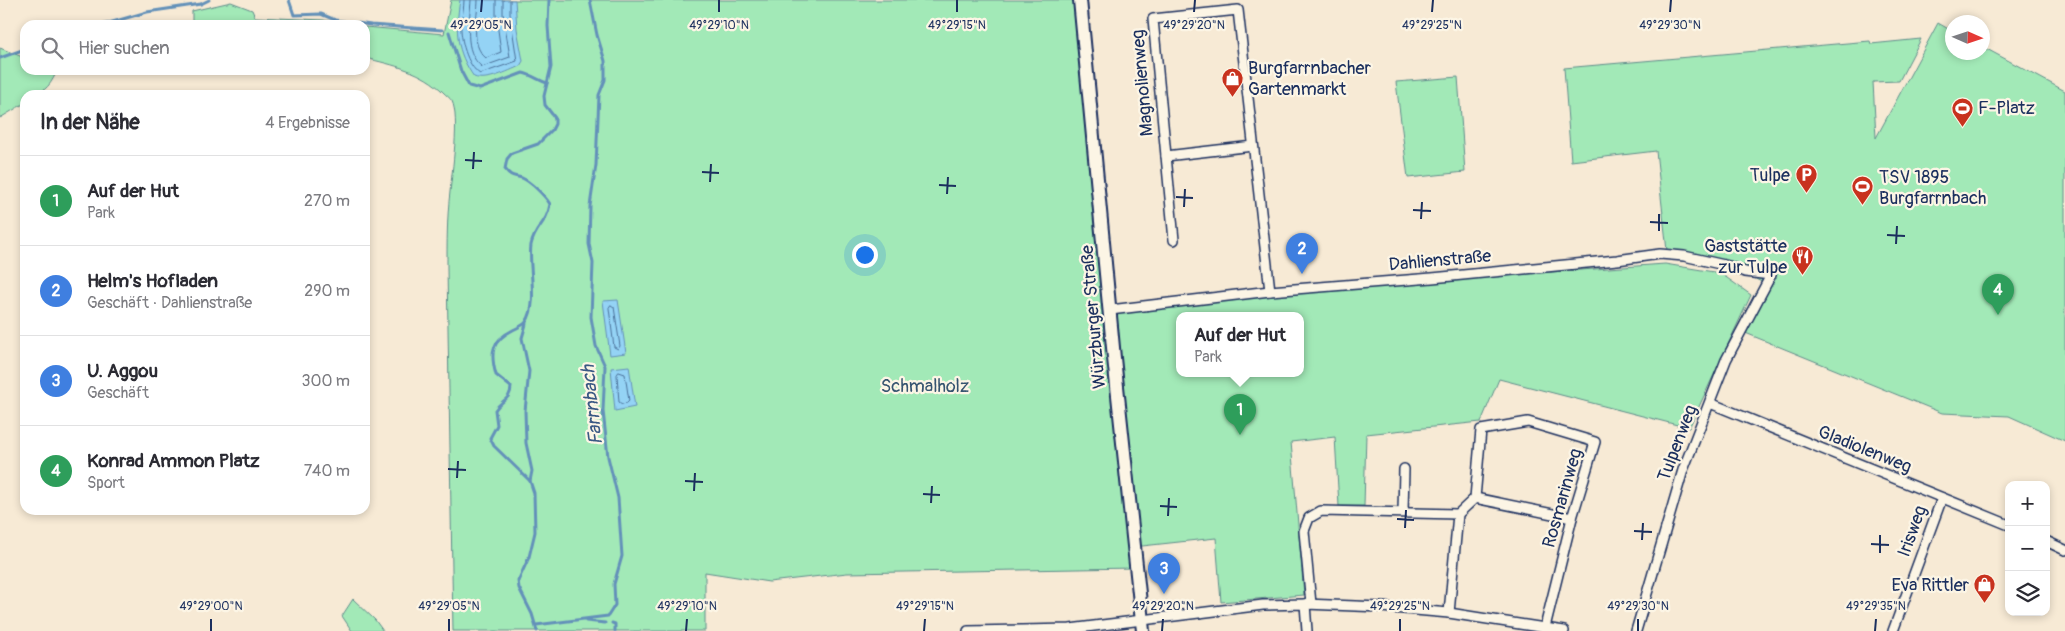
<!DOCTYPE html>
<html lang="de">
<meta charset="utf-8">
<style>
body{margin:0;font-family:Pangolin,sans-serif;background:#f2f2f3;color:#2b2b33}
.controls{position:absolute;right:15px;bottom:15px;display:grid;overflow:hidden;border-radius:10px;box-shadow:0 2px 8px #0003}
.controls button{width:45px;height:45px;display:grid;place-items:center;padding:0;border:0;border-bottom:1px solid #e1e1e2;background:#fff;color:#2b2b33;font:25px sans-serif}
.compass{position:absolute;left:1945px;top:15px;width:45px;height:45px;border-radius:50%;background:#fff;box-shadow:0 2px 8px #0003;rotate:93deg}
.you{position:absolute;left:864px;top:254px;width:18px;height:18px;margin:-12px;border:4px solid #fff;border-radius:50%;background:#1a73e8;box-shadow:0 0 0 8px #1a73e833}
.badge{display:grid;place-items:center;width:32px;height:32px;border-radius:50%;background:#1a73e8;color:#fff;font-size:16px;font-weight:700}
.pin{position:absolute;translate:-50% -41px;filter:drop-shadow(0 1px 2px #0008)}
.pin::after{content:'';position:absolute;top:26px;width:18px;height:15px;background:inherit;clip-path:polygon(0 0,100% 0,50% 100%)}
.popup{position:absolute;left:1176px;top:312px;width:128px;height:65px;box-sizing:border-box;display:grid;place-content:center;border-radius:10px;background:#fff;filter:drop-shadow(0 1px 4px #0005);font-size:16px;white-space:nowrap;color:#7c7c81}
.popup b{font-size:19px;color:#2b2b33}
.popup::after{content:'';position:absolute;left:50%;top:100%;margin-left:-10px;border:10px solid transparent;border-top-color:#fff}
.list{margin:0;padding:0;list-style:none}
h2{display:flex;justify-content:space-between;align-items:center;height:65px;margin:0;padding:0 20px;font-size:21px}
h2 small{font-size:16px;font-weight:400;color:#7c7c81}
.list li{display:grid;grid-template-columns:32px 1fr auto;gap:15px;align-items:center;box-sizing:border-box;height:90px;padding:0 20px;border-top:1px solid #e1e1e2}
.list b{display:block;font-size:19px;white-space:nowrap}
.list p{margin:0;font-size:16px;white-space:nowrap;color:#7c7c81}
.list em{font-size:16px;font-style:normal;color:#7c7c81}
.icon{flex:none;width:28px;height:28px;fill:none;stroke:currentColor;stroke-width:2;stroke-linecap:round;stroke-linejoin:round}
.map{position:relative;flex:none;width:2065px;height:631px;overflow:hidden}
.search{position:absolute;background:#fff;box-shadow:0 2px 8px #0003;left:20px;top:20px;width:350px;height:55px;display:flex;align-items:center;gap:12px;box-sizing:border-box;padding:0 18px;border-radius:15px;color:#7c7c81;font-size:19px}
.panel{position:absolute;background:#fff;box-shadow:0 2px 8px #0003;left:20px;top:90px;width:350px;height:425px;border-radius:15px}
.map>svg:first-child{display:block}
.green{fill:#a2e9b7;stroke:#5e8c8a;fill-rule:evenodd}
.water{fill:#94d3f5;stroke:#6491b9}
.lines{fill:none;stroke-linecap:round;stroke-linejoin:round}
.shore{stroke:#4b719a;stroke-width:1}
.stream{stroke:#6491b9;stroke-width:3}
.street-casing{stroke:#1b2f5e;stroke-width:12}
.secondary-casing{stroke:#1b2f5e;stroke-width:16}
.street{stroke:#fcf5e5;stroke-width:9}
.secondary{stroke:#fcf5e5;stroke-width:12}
.ticks{fill:none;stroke:#1b2f5e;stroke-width:2}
.labels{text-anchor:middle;stroke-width:4.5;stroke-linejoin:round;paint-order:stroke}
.poi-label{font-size:18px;fill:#1b2f5e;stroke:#fcf5e5;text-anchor:start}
.street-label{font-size:18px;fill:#1b2f5e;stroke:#fcf5e5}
.park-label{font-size:18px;fill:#365470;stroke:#fcf5e5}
.water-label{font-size:19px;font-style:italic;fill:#395884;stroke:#fcf5e5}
.ticks-label{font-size:12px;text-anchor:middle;fill:#1b2f5e;stroke:#fcf5e5;stroke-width:4.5;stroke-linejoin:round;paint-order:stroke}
</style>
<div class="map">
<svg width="2065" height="631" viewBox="0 0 2065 631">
<rect width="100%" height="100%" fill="#f7ead5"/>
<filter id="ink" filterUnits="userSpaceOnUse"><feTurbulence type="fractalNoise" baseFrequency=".02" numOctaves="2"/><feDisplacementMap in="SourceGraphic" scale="10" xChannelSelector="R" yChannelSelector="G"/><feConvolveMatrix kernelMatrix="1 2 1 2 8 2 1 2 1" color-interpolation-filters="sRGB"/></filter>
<g filter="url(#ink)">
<g class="green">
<path d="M451,0H1073L1081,59L1104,311L1328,288L1665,264L1720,273L1751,295L1689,428L1499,379L1481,422L1366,434L1364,506H1339L1335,437L1291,442L1304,595L1221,602L1216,538L1133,547L1134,568L847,573L769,582L705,572V631H453L447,268C447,243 447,217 450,192C452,172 460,118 452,101C450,98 446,95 444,93C423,71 393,65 365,58V27L444,34ZM1180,316H1300V374H1180Z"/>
<path d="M231,2L252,10L255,17L323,20L349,25H192V11Z"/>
<path d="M1938,23L1952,31V52H1982L1983,47L2065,91V441L2009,416L1942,413L1743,332L1767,285L1726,263L1667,251L1656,151L1571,161L1564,68L1870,41L1871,44L1921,39L1899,81L1873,82L1876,138Z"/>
<path d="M0,48L25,58V70H49L56,73C49,88 42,95 25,95V103L0,118Z"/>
<path d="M1458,77L1465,172L1408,178L1396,82Z"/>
<path d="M353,599L375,620L383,631H352L342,616Z"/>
</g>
<g class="water">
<path d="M460,0H515L517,29L523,61L520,66C508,71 487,82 474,77C456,51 455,31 460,0Z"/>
<path d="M618,300L626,353L610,355L603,301Z"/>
<path d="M629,366L635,407L615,411L611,368Z"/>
</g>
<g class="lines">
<g class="shore">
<path d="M464,0C464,8 462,16 461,24C460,38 467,66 480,74L517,61L510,14V0"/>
<path d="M471,0C470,21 462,51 482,67L510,57L503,14V0"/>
<path d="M478,0C478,18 469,44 486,58L501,52L496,15V0"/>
<path d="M611,305L614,307L620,346L618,349L614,347L609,308Z"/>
<path d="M619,372L625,374L629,401L627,403L622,404L619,402L617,375Z"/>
</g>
<g class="stream">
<path d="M289,0L294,15L321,14L335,20L371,25L442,30"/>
<path d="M102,25L147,12L201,4L209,0"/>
<path d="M449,32L461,71L469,86L480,89L523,73C532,75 538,80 547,83"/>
<path d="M0,58L25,49"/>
<path d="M526,324L522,338L529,371L525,411L526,443L532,471L530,481"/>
<path d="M586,621L605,623"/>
<path d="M612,623L615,624V631"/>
<path d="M536,625L608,616L615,605L614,584L622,556L618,498L608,457L603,411L605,366L596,346L591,317L593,263L589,244L590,206L596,165L599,95L605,80V61L597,35L590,0"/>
<path d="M537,631L532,614L519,588L518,581L529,557L535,532L534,493L530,481L494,446L490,438L497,425L495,410C501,400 511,400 511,387L496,375C490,353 491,341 513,330C517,328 524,325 526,322C539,304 528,266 531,245C535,226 547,224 550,204C545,196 531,182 522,178C513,175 512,178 505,169L507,159L512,153L538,144L552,130L555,124V118L545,105L544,96L551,67L548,26L549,0"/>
</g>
<defs>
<g id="street">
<path d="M1166,156L1253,146"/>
<path d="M1174,240L1153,19L1238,10L1270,291"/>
<path d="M1110,310L1270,291L1432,278L1617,260L1660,254L1684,256L1729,266L1745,272L1771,275L1726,360L1683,470L1636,631"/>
<path d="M1710,403L2009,525"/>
<path d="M1475,498L1481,430L1528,422L1595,442L1572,518L1545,627"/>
<path d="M1403,512L1404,469"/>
<path d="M2046,541L2065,550"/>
<path d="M1305,604L1307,631"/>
<path d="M1311,604L1304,531L1309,518L1321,511L1458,514L1475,498L1572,518"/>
<path d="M1449,613L1458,514"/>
<path d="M968,631L1070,629L1263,605L1305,604L1381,607L1449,613L1564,631"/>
<path d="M1893,631L1942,498"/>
</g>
<path id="secondary" d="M1080,0L1114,358L1143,631"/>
</defs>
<use href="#street" class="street-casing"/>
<use href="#secondary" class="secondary-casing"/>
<use href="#street" class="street"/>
<use href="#secondary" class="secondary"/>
</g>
</g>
<path class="ticks" d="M481,12L482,0M719,12V0M957,12V0M1194,12L1195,0M1432,12L1433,0M1670,12L1671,0M465,160L482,161M473,169L474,152M702,172L719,173M710,182L711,164M939,185L956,186M947,194L948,177M1176,197L1193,198M1184,207L1185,189M1413,210L1431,211M1421,219L1422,202M1650,222L1668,223M1659,231V214M1887,235L1905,236M1896,244L1897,226M448,469L466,470M457,478L458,461M685,481L703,482M694,491L695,473M923,494L940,495M931,503L932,486M1160,506L1177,507M1168,516L1169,498M1397,519L1414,520M1405,528L1406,510M1634,531L1652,532M1642,540L1643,523M1871,544L1889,545M1880,553V535M211,631V619M449,631V619M686,631L687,619M924,631L925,619M1162,631L1163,619M1400,631V619M1638,631V619M1875,631L1876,619"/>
<defs>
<symbol id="shop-pin" viewBox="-11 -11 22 30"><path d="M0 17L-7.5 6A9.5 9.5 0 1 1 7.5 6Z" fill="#c8321e" stroke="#fcf5e5"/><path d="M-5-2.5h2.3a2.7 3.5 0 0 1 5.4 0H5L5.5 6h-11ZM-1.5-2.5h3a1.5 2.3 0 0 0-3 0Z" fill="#fff"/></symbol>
<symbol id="stadium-pin" viewBox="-11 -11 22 30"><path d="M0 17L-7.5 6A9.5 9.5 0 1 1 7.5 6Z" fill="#c8321e" stroke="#fcf5e5"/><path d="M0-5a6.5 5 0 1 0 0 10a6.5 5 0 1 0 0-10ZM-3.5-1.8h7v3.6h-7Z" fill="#fff"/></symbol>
<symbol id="parking-pin" viewBox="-11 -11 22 30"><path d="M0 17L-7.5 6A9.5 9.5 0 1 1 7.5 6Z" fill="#c8321e" stroke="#fcf5e5"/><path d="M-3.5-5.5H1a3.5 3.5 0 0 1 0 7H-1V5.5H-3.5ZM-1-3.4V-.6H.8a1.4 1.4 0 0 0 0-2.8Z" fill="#fff"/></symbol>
<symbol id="restaurant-pin" viewBox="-11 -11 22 30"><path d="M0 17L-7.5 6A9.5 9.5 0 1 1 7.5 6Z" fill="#c8321e" stroke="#fcf5e5"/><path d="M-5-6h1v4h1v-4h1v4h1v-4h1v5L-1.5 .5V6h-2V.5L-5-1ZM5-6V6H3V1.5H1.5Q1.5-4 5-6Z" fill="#fff"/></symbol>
</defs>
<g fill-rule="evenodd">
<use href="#shop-pin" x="1220" y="66" width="25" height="34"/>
<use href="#stadium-pin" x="1950" y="96" width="25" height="34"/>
<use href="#parking-pin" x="1794" y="162" width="25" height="34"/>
<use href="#stadium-pin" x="1850" y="174" width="25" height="34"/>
<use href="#restaurant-pin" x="1790" y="244" width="25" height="34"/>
<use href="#shop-pin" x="1972" y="572" width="25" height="34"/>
</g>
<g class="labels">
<g class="poi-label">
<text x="1248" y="74">Burgfarrnbacher<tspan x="1248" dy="21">Gartenmarkt</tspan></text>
<text x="1978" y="114">F-Platz</text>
<text x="1790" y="181" text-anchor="end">Tulpe</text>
<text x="1879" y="183">TSV 1895<tspan x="1879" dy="21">Burgfarrnbach</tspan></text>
<text x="1787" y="252" text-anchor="end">Gaststätte<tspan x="1787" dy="21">zur Tulpe</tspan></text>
<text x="1969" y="591" text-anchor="end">Eva Rittler</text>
</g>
<g class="street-label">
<text transform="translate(1142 83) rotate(-95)" y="6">Magnolienweg</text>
<text transform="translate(1440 260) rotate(-5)" y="6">Dahlienstraße</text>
<text transform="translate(1093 317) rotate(-95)" y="6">Würzburger Straße</text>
<text transform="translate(1677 443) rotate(-69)" y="6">Tulpenweg</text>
<text transform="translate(1865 449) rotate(22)" y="6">Gladiolenweg</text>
<text transform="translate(1562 498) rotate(-74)" y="6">Rosmarinweg</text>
<text transform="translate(1912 531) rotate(-70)" y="6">Irisweg</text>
</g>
<g class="park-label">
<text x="925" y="392">Schmalholz</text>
</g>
<g class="water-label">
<text transform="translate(591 405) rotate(-96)" y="7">Farrnbach</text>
</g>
</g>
<g class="ticks-label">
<text x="481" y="29">49°29'05"N</text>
<text x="719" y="29">49°29'10"N</text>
<text x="957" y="29">49°29'15"N</text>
<text x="1194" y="29">49°29'20"N</text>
<text x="1432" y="29">49°29'25"N</text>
<text x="1670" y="29">49°29'30"N</text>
<text x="211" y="610">49°29'00"N</text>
<text x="449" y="610">49°29'05"N</text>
<text x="687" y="610">49°29'10"N</text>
<text x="925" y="610">49°29'15"N</text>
<text x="1163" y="610">49°29'20"N</text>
<text x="1400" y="610">49°29'25"N</text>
<text x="1638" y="610">49°29'30"N</text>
<text x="1876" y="610">49°29'35"N</text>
</g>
</svg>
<div class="controls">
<button>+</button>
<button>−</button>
<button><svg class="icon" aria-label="layers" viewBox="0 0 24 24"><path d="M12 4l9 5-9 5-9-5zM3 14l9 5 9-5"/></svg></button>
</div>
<svg class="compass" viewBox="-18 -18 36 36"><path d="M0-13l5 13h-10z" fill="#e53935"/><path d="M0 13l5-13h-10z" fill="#7c7c81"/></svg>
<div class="you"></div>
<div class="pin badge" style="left:1240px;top:435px;background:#2e9e5b">1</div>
<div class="popup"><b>Auf der Hut</b>Park</div>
<div class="pin badge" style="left:1302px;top:274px;background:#3f7fe0">2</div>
<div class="pin badge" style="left:1164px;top:594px;background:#3f7fe0">3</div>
<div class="pin badge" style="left:1998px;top:315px;background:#2e9e5b">4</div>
<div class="search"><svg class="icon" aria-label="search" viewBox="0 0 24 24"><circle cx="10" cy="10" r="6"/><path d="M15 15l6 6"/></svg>Hier suchen</div>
<section class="panel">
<h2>In der Nähe<small>4 Ergebnisse</small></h2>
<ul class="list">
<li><span class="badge" style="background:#2e9e5b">1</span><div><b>Auf der Hut</b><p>Park</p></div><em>270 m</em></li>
<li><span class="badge" style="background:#3f7fe0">2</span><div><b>Helm's Hofladen</b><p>Geschäft · Dahlienstraße</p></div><em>290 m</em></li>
<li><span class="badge" style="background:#3f7fe0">3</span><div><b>U. Aggou</b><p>Geschäft</p></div><em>300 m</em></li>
<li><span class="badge" style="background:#2e9e5b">4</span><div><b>Konrad Ammon Platz</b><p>Sport</p></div><em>740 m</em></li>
</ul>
</section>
</div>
